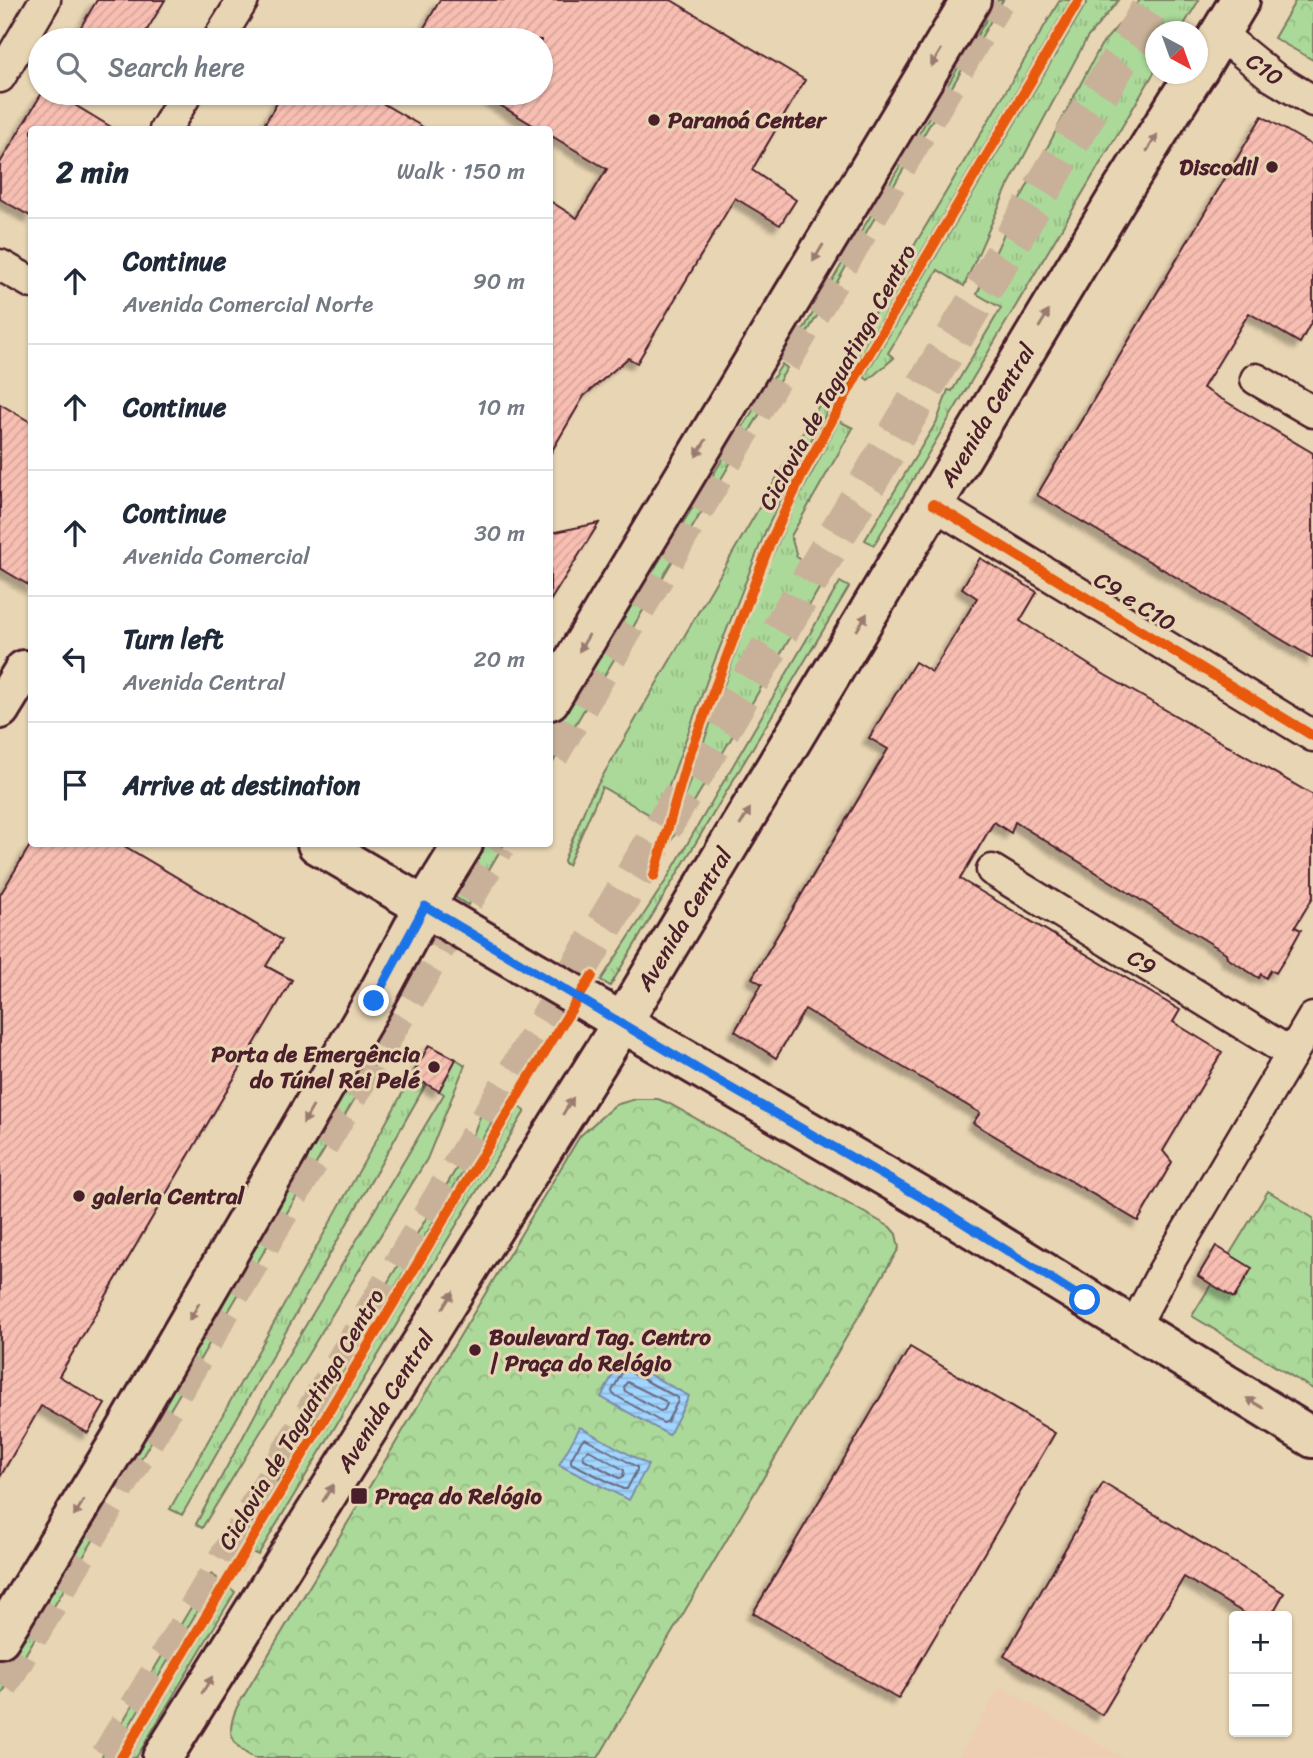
<!DOCTYPE html>
<meta charset="utf-8">
<style>
body{margin:0;font-family:Sriracha,sans-serif;background:#f2f2f3;color:#1f2937}
.controls{position:absolute;right:21px;bottom:21px;display:grid;overflow:hidden;border-radius:7px;box-shadow:0 2px 5px #0004}
.controls button{width:63px;height:63px;display:grid;place-items:center;padding:0;border:0;border-bottom:2px solid #e0e1e3;background:#fff;color:#1f2937;font:35px sans-serif}
.compass{position:absolute;left:1145px;top:21px;width:63px;height:63px;border-radius:50%;background:#fff;box-shadow:0 2px 5px #0004;rotate:139deg}
.stop{position:absolute;width:21px;height:21px;margin:-16px;border:5px solid #1a73e8;border-radius:50%;background:#fff}
.stop.end{background:#1a73e8;border-color:#fff;box-shadow:0 2px 7px #0008}
.list{margin:0;padding:0;list-style:none}
h2{display:flex;justify-content:space-between;align-items:center;height:91px;margin:0;padding:0 28px;font-size:30px}
h2 small{font-size:23px;font-weight:400;color:#747a83}
.list li{display:grid;grid-template-columns:46px 1fr auto;gap:21px;align-items:center;box-sizing:border-box;height:126px;padding:0 28px;border-top:2px solid #e0e1e3}
.list b{display:block;font-size:26px;white-space:nowrap}
.list p{margin:0;font-size:23px;white-space:nowrap;color:#747a83}
.list em{font-size:23px;font-style:normal;color:#747a83}
.icon{flex:none;width:38px;height:38px;fill:none;stroke:currentColor;stroke-width:2;stroke-linecap:round;stroke-linejoin:round}
.map{position:relative;flex:none;width:1313px;height:1758px;overflow:hidden}
.search{position:absolute;background:#fff;box-shadow:0 2px 5px #0004;left:28px;top:28px;width:525px;height:77px;display:flex;align-items:center;gap:18px;box-sizing:border-box;padding:0 24px;border-radius:38px;color:#747a83;font-size:26px}
.panel{position:absolute;background:#fff;box-shadow:0 2px 5px #0004;left:28px;top:126px;width:525px;height:721px;border-radius:7px}
.map>svg:first-child{display:block}
.built{fill:#edceb3}
.grass{fill:url(#grass-tufts);stroke:#7a7c62;stroke-width:2}
.park{fill:url(#park-crowns);stroke:#7a7c62;stroke-width:2}
.water{fill:url(#water-rules);stroke:#7e8daa;stroke-width:2}
.lines{fill:none;stroke-linecap:round;stroke-linejoin:round}
.shore{stroke:#6c6880;stroke-width:2}
.building{fill:url(#building-hatch);stroke:#4a1f2b;stroke-width:2;filter:url(#shadow)}
.primary-tunnel{stroke:#c8b198;stroke-width:38;stroke-dasharray:38 19;stroke-linecap:butt}
.street-casing{stroke:#4a1f2b;stroke-width:35}
.secondary-casing{stroke:#4a1f2b;stroke-width:44}
.street{stroke:#e8d5b3;stroke-width:30}
.secondary{stroke:#e8d5b3;stroke-width:38}
.cycleway-casing{stroke:#e8d5b3;stroke-width:15}
.cycleway{stroke:#e8590c;stroke-width:10}
.oneway{fill:#997a6f}
.route{stroke:#1a73e8;stroke-width:9}
.poi-dot{fill:#4a1f2b;stroke:#e8d5b3;stroke-width:2.5}
.labels{text-anchor:middle;stroke-width:6;stroke-linejoin:round;paint-order:stroke}
.street-label{font-size:23px;fill:#4a1f2b;stroke:#e8d5b3}
.poi-label{font-size:23px;font-weight:bold;fill:#4a1f2b;stroke:#e8d5b3;text-anchor:start}
</style>
<div class="map">
<svg width="1313" height="1758" viewBox="0 0 1313 1758">
<defs>
<pattern id="grass-tufts" width="24" height="20" patternUnits="userSpaceOnUse" patternTransform="scale(1.75)"><rect width="24" height="20" fill="#abd999"/><path d="M3 7l-1-3M5 7V3M7 7l1-3M15 17l-1-3M17 17v-4M19 17l1-3" fill="none" stroke="#95ba84"/></pattern>
<pattern id="park-crowns" width="20" height="18" patternUnits="userSpaceOnUse" patternTransform="scale(1.75)"><rect width="20" height="18" fill="#abd999"/><path d="M2 6a3 3 0 1 1 6 0M12 15a3 3 0 1 1 6 0" fill="none" stroke="#95ba84"/></pattern>
<pattern id="water-rules" width="6" height="5" patternUnits="userSpaceOnUse" patternTransform="scale(1.75)"><rect width="6" height="5" fill="#a0d6ff"/><path d="M0 2.5h6" fill="none" stroke="#8bb7db"/></pattern>
<pattern id="building-hatch" width="6" height="6" patternUnits="userSpaceOnUse" patternTransform="scale(1.75)"><rect width="6" height="6" fill="#f8beb2"/><path d="M-1 1l2-2M0 6l6-6M5 7l2-2" fill="none" stroke="#d6a399"/></pattern>
<filter id="shadow"><feDropShadow dx="-6" dy="6" stdDeviation="2" flood-color="#0004"/></filter>
</defs>
<rect width="100%" height="100%" fill="#e8d5b3"/>
<filter id="ink" filterUnits="userSpaceOnUse"><feTurbulence type="fractalNoise" baseFrequency=".0143" numOctaves="2"/><feDisplacementMap in="SourceGraphic" scale="14" xChannelSelector="R" yChannelSelector="G"/><feConvolveMatrix kernelMatrix="1 2 1 2 8 2 1 2 1" color-interpolation-filters="sRGB"/></filter>
<g filter="url(#ink)">
<path class="built" d="M1000,1686L1124,1758H958Z"/>
<g class="grass">
<path d="M998,0H1003L804,338L800,335Z"/>
<path d="M1060,0H1071L856,362L848,357Z"/>
<path d="M1088,0H1119L1087,38L1007,188L964,286L938,270L888,353L894,358L868,380L864,377Z"/>
<path d="M1140,0H1199L1180,31L1156,32L1155,71L874,545L865,540L937,421L948,390L952,391L1001,308L977,294L1014,211L1101,45Z"/>
<path d="M782,364L787,368L550,767V736Z"/>
<path d="M825,395L834,400L806,449L766,530L709,675L657,819L602,787L568,865L565,864L564,860L588,801Z"/>
<path d="M839,421L853,428L791,536L797,557L827,575L664,853L762,579L793,509Z"/>
<path d="M840,582L849,587L610,986L601,980L665,882Z"/>
<path d="M482,844H504L468,905L450,894Z"/>
<path d="M362,1046L380,1056L133,1472L125,1467Z"/>
<path d="M456,1059L465,1065L427,1159L202,1528L196,1524L279,1370L444,1094L439,1091Z"/>
<path d="M412,1076L426,1084L182,1515L170,1509Z"/>
<path d="M490,1090L505,1100L385,1304L241,1540L234,1537L467,1151Z"/>
<path d="M516,1105L525,1111L258,1555L252,1552L514,1116Z"/>
<path d="M94,1517L104,1522L0,1697V1675Z"/>
<path d="M211,1574L217,1578L110,1758H101Z"/>
<path d="M230,1588L235,1592L136,1758H129Z"/>
</g>
<g class="park">
<path d="M1296,0H1313V60L1274,38Z"/>
<path d="M636,1099H658L668,1103L890,1227L896,1234L899,1248L598,1758H254C229,1744 226,1732 237,1707L580,1136L615,1105Z"/>
<path d="M1268,1191L1313,1218V1389L1192,1316Z"/>
</g>
<g class="water">
<path d="M621,1359L689,1396L669,1435L601,1397Z"/>
<path d="M580,1427L648,1465L629,1500L559,1465Z"/>
</g>
<g class="lines">
<g class="shore">
<path d="M626,1370L678,1398V1401L667,1422L663,1423L613,1394L612,1391L623,1371Z"/>
<path d="M627,1382L665,1401L667,1404L664,1410L660,1411L625,1391L624,1387Z"/>
<path d="M585,1438L637,1467V1470L627,1489H623L571,1463V1459L582,1440Z"/>
<path d="M589,1450L624,1470L623,1477L619,1478L584,1459L583,1455Z"/>
</g>
</g>
<g class="building">
<path d="M97,0H165L141,40H73Z"/>
<path d="M440,0H671L805,80L752,170L796,200L780,225L735,198L637,363L628,358L584,396L550,454V201L577,218L607,169L550,135V130H541L480,93H541V40H417Z"/>
<path d="M42,93H55L116,130H32V217L0,199V163Z"/>
<path d="M283,93H365L428,130H261Z"/>
<path d="M1262,116L1313,146V319L1300,343L1249,313L1203,388L1313,453V658L1037,495Z"/>
<path d="M0,404L32,423V587L0,568Z"/>
<path d="M599,523L550,601V533Z"/>
<path d="M980,558L1037,592L1020,621L1105,675L1313,795V897L1295,927L1301,930L1287,955L1276,973L1271,970L1266,978L1261,974L1259,978L1227,958L1226,953L1015,822L1011,833L994,822L960,879L1180,1010L1173,1022L1222,1052L1163,1151L1172,1162L1138,1221L973,1123L980,1113L805,1009L776,1058L735,1031L762,984L752,978L888,749L869,738L915,662L932,672L977,598L962,588Z"/>
<path d="M31,844H121L282,940L266,966L292,980L59,1376L105,1404L88,1433L41,1406L0,1477V895Z"/>
<path d="M429,1045L456,1059L439,1091L412,1076Z"/>
<path d="M1216,1246L1252,1268L1234,1298L1198,1276Z"/>
<path d="M910,1347L1055,1433L898,1699L753,1613Z"/>
<path d="M1103,1483L1284,1593L1271,1616H1249L1184,1577L1102,1715L1004,1656Z"/>
</g>
<g class="lines">
<g class="primary-tunnel">
<path d="M550,754L995,0"/>
<path d="M0,1684L497,844"/>
<path d="M109,1758L1155,0"/>
</g>
<defs>
<g id="street">
<path d="M1220,34L1273,77L1313,101"/>
<path d="M218,40L243,0"/>
<path d="M0,77L45,0"/>
<path d="M165,130L187,93"/>
<path d="M0,265L32,283"/>
<path d="M1256,379L1313,412"/>
<path d="M933,504L1313,736"/>
<path d="M992,870L1292,1054"/>
<path d="M1133,1329L1163,1272L1313,1018"/>
</g>
<g id="secondary">
<path d="M1198,70L1240,0"/>
<path d="M550,700L971,0"/>
<path d="M0,709L24,670"/>
<path d="M317,844L938,1207L1313,1438"/>
<path d="M0,1638L122,1437L374,1001L425,906L463,844"/>
<path d="M162,1758L622,1023L1116,200L1195,74"/>
</g>
</defs>
<use href="#street" class="street-casing"/>
<use href="#secondary" class="secondary-casing"/>
<use href="#street" class="street"/>
<use href="#secondary" class="secondary"/>
<defs>
<g id="cycleway">
<path d="M933,504L1313,736"/>
<path d="M654,876L687,761L770,543L804,471L863,364L1079,0"/>
<path d="M121,1758L522,1089L592,976"/>
</g>
</defs>
<use href="#cycleway" class="cycleway-casing"/>
<use href="#cycleway" class="cycleway"/>
</g>
<defs><path id="oneway-solid" d="M-6-.8H1V-3.2L6.5 0L1 3.2V.8H-6Z" transform="scale(1.75)"/></defs>
<g class="oneway">
<use href="#oneway-solid" transform="translate(936 58) rotate(121)"/>
<use href="#oneway-solid" transform="translate(1152 143) rotate(-58)"/>
<use href="#oneway-solid" transform="translate(818 253) rotate(121)"/>
<use href="#oneway-solid" transform="translate(1044 319) rotate(-59)"/>
<use href="#oneway-solid" transform="translate(701 448) rotate(121)"/>
<use href="#oneway-solid" transform="translate(862 622) rotate(-59)"/>
<use href="#oneway-solid" transform="translate(584 643) rotate(121)"/>
<use href="#oneway-solid" transform="translate(745 817) rotate(-59)"/>
<use href="#oneway-solid" transform="translate(568 1106) rotate(-58)"/>
<use href="#oneway-solid" transform="translate(308 1115) rotate(120)"/>
<use href="#oneway-solid" transform="translate(448 1300) rotate(-58)"/>
<use href="#oneway-solid" transform="translate(194 1312) rotate(120)"/>
<use href="#oneway-solid" transform="translate(1255 1403) rotate(-149)"/>
<use href="#oneway-solid" transform="translate(328 1493) rotate(-58)"/>
<use href="#oneway-solid" transform="translate(79 1508) rotate(121)"/>
<use href="#oneway-solid" transform="translate(207 1685) rotate(-58)"/>
</g>
</g>
<g class="lines" filter="url(#ink)">
<path class="route" d="M374,1001L425,906L703,1072L938,1207L1085,1300"/>
</g>
<g class="poi-dot">
<circle cx="654" cy="120" r="7"/>
<circle cx="1272" cy="167" r="7"/>
<circle cx="434" cy="1067" r="7"/>
<circle cx="79" cy="1196" r="7"/>
<circle cx="475" cy="1350" r="7"/>
<rect x="350" y="1487" width="18" height="18" rx="3.5"/>
</g>
<g class="labels">
<g class="street-label">
<text transform="translate(1265 69) rotate(36)" y="8">C10</text>
<text transform="translate(837 377) rotate(-61)" y="8">Ciclovia de Taguatinga Centro</text>
<text transform="translate(987 415) rotate(-59)" y="8">Avenida Central</text>
<text transform="translate(1135 601) rotate(32)" y="8">C9 e C10</text>
<text transform="translate(684 919) rotate(-59)" y="8">Avenida Central</text>
<text transform="translate(1142 962) rotate(31)" y="8">C9</text>
<text transform="translate(385 1401) rotate(-58)" y="8">Avenida Central</text>
<text transform="translate(301 1419) rotate(-59)" y="8">Ciclovia de Taguatinga Centro</text>
</g>
<g class="poi-label">
<text x="668" y="128">Paranoá Center</text>
<text x="1258" y="175" text-anchor="end">Discodil</text>
<text x="420" y="1062" text-anchor="end">Porta de Emergência<tspan x="420" dy="26">do Túnel Rei Pelé</tspan></text>
<text x="93" y="1204">galeria Central</text>
<text x="489" y="1345">Boulevard Tag. Centro<tspan x="489" dy="26">| Praça do Relógio</tspan></text>
<text x="375" y="1504">Praça do Relógio</text>
</g>
</g>
</svg>
<div class="controls">
<button>+</button>
<button>−</button>
</div>
<svg class="compass" viewBox="-18 -18 36 36"><path d="M0-13l5 13h-10z" fill="#e53935"/><path d="M0 13l5-13h-10z" fill="#747a83"/></svg>
<div class="stop" style="left:1085px;top:1300px"></div>
<div class="stop end" style="left:374px;top:1001px"></div>
<div class="search"><svg class="icon" aria-label="search" viewBox="0 0 24 24"><circle cx="10" cy="10" r="6"/><path d="M15 15l6 6"/></svg>Search here</div>
<section class="panel">
<h2>2 min<small>Walk · 150 m</small></h2>
<ul class="list">
<li><svg class="icon" aria-label="ahead" viewBox="0 0 24 24"><path d="M12 20V5M6 11l6-6 6 6"/></svg><div><b>Continue</b><p>Avenida Comercial Norte</p></div><em>90 m</em></li>
<li><svg class="icon" aria-label="ahead" viewBox="0 0 24 24"><path d="M12 20V5M6 11l6-6 6 6"/></svg><div><b>Continue</b></div><em>10 m</em></li>
<li><svg class="icon" aria-label="ahead" viewBox="0 0 24 24"><path d="M12 20V5M6 11l6-6 6 6"/></svg><div><b>Continue</b><p>Avenida Comercial</p></div><em>30 m</em></li>
<li><svg class="icon" aria-label="left" viewBox="0 0 24 24"><path d="M17 20v-9H6M10 6l-5 5 5 5"/></svg><div><b>Turn left</b><p>Avenida Central</p></div><em>20 m</em></li>
<li><svg class="icon" aria-label="arrive" viewBox="0 0 24 24"><path d="M6 21V4h12l-3 4 3 4H6"/></svg><div><b>Arrive at destination</b></div></li>
</ul>
</section>
</div>
